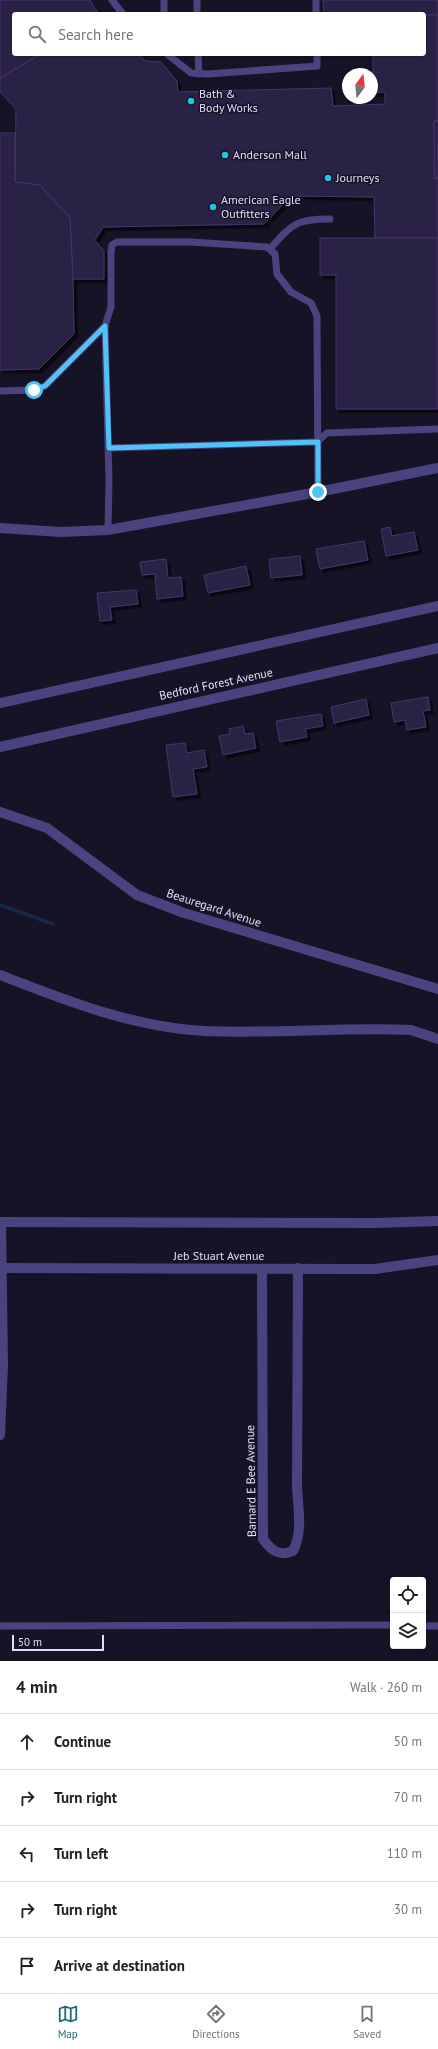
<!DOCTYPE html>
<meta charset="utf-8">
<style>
body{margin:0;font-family:"PT Sans",sans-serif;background:#f2f2f2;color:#202124}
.controls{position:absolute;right:12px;bottom:12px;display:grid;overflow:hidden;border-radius:4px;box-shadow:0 1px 3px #0004}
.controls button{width:36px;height:36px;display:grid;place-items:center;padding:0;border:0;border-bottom:1px solid #e0e0e0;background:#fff;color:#202124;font:20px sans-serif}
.compass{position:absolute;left:342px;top:68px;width:36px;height:36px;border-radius:50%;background:#fff;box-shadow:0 1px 3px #0004;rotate:15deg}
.scale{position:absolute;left:12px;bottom:10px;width:92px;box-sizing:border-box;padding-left:4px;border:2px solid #e1dcfb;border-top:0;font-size:11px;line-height:14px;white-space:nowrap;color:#e1dcfb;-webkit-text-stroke:3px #171326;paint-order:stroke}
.stop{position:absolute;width:12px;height:12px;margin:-9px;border:3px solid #4fc3f7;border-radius:50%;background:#fff}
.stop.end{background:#4fc3f7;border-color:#fff;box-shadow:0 1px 4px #0008}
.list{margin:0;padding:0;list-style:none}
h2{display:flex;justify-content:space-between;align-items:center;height:52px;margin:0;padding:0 16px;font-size:17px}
h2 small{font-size:13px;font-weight:400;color:#757577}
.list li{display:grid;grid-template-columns:26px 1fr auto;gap:12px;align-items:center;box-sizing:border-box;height:56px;padding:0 16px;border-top:1px solid #e0e0e0}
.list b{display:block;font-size:15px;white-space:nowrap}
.list em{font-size:13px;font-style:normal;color:#757577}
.icon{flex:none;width:22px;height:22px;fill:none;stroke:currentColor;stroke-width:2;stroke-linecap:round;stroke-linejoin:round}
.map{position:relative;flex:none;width:438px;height:1661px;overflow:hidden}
.search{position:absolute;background:#fff;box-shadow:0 1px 3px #0004;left:12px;right:12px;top:12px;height:44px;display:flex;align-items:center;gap:10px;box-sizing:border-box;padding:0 14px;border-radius:4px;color:#757577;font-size:15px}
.sheet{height:332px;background:#fff}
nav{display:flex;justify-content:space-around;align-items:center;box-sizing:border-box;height:56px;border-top:1px solid #e0e0e0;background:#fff;font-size:11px;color:#757577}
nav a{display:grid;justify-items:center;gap:2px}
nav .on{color:#206b7a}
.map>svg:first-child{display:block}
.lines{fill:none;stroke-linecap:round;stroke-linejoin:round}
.stream{stroke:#17294a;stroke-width:3.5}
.building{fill:#2a2144;stroke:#44366d;filter:url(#shadow)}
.service{stroke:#49447f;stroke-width:7}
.minor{stroke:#49447f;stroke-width:10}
.route{stroke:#4fc3f7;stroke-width:5}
.poi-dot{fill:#1fc5e3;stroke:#171326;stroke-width:1.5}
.labels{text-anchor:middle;stroke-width:3;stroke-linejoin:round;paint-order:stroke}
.poi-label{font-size:12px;fill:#e1dcfb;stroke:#171326;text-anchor:start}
.street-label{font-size:12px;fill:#e1dcfb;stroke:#171326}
</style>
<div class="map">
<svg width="438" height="1661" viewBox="0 0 438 1661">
<defs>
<filter id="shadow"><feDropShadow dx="3.5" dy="3.5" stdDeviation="0" flood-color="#0009"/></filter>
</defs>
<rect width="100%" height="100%" fill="#171326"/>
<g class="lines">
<path class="stream" d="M0,905L53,924"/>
</g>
<g class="building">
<path d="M0,0H90L99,14H14V54H41L0,78Z"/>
<path d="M323,0H438V15L324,14Z"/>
<path d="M424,15H438V121H434L435,178H438V238H375L374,197L291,196L264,224L103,227L95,240L104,251V279H73L70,218L40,185L15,182L16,109L0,92V78L41,54H139L145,61L161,62L177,81L178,92L331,88L333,106L385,104V92L373,93V54H424Z"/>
<path d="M434,121H438V178H435Z"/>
<path d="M0,133H15V182L40,185L70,218L73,279L74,334L39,369L0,370Z"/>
<path d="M320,238H438V409H336V275H320Z"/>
<path d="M390,527L392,536L414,532L418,550L386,556L381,529Z"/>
<path d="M364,541L368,560L320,569L316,549Z"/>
<path d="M300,556L302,575L271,578L269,559Z"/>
<path d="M166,559L168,578L181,577L183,596L157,599L155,574L142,575L140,562Z"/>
<path d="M246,566L250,585L208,593L204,575Z"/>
<path d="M136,590L138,604L110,607L112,620L100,621L97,593Z"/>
<path d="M428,697L430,710L423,711L426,727L407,730L405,720L394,722L391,703Z"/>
<path d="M366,699L369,715L334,723L331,707Z"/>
<path d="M321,714L323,726L305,729L307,737L280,742L276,721Z"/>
<path d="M243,726L245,734L253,733L256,748L223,755L219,736L230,734L229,729Z"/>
<path d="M185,743L187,753L204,750L207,767L193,769L197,794L173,797L166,745Z"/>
</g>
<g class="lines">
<g class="service">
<path d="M112,0L123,14"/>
<path d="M164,0V14"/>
<path d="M197,0V14"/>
<path d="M316,0V14"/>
<path d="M167,54L191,73L208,74L317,66V54"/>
<path d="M198,54L199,74"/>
<path d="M270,249C292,224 296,219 330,219"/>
<path d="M0,391L34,390L45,386L105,326"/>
<path d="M109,448L317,442L327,433L438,429"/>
<path d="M108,530L109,481L105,326L111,307V252L112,245L117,242H191L267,247L275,254L277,274L291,292L311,303L317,316L318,492"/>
<path d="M0,1626L393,1625"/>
<path d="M423,1626H438"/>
</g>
<g class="minor">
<path d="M0,528L61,532L108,530L318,492L438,468"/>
<path d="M0,703L438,606"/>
<path d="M0,747L438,648"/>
<path d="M0,812L47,828L137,895L184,913L438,989"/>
<path d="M0,975C66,1001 133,1027 204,1031C273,1034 342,1027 411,1030L438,1039"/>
<path d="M0,1222L376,1223L438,1221"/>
<path d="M0,1268L375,1269L438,1260"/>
<path d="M262,1270L263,1539C271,1550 279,1557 293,1551C304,1530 297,1505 297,1482C297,1411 298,1339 298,1268"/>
<path d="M0,1435L3,1366L1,1222"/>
</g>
</g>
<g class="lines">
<path class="route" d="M34,390L45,386L105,326L109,448L318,442V492"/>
</g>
<g class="poi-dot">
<circle cx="191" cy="101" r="4"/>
<circle cx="225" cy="155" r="4"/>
<circle cx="328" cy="178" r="4"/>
<circle cx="213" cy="207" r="4"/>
</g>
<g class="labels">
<g class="poi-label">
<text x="199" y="98">Bath &amp;<tspan x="199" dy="14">Body Works</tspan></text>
<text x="233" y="159">Anderson Mall</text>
<text x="336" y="182">Journeys</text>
<text x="221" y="204">American Eagle<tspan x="221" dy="14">Outfitters</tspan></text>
</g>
<g class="street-label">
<text transform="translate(216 684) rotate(-12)" y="4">Bedford Forest Avenue</text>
<text transform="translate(214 908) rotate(18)" y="4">Beauregard Avenue</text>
<text x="219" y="1260">Jeb Stuart Avenue</text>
<text transform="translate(251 1481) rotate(-91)" y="4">Barnard E Bee Avenue</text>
</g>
</g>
</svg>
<div class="controls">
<button><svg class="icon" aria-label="locate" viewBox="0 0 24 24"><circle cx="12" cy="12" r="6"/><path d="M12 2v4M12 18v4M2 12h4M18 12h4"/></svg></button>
<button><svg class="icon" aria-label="layers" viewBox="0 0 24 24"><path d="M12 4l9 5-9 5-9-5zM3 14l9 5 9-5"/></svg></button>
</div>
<svg class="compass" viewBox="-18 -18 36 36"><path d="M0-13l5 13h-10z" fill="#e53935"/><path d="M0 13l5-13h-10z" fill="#757577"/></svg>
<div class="scale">50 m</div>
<div class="stop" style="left:34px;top:390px"></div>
<div class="stop end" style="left:318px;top:492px"></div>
<div class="search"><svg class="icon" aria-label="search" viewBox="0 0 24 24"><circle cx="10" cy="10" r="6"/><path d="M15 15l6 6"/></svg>Search here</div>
</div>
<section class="sheet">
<h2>4 min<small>Walk · 260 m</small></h2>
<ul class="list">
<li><svg class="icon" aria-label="ahead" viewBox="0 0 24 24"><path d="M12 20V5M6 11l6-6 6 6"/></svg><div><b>Continue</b></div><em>50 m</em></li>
<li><svg class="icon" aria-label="right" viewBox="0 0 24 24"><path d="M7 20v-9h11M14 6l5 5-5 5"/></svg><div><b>Turn right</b></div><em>70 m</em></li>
<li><svg class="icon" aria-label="left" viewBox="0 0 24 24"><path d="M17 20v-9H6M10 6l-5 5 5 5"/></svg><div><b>Turn left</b></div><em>110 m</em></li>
<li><svg class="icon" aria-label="right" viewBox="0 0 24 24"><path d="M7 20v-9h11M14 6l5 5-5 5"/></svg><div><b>Turn right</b></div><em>30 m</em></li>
<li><svg class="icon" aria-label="arrive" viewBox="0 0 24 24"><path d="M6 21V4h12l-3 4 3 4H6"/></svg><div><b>Arrive at destination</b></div></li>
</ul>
</section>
<nav>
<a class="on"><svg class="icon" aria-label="map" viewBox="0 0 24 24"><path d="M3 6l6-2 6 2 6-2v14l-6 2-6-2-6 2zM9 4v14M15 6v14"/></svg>Map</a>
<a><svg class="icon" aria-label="directions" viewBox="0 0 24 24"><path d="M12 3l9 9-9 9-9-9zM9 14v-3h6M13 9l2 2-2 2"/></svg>Directions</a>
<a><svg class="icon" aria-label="saved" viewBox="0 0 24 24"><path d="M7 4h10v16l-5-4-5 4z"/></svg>Saved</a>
</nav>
